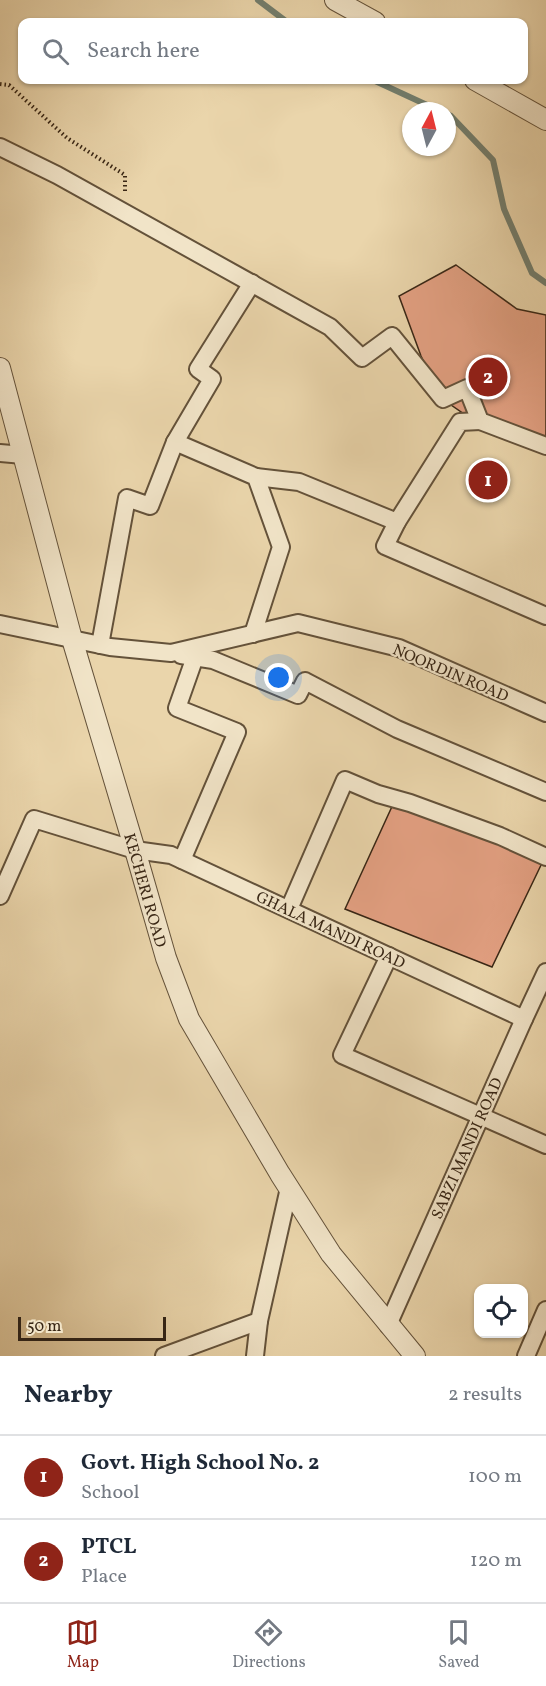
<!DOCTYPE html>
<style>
body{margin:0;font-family:Vollkorn,serif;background:#f6f6f7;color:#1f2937}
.controls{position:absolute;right:18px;bottom:18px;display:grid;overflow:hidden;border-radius:12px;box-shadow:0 2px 4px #0004}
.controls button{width:54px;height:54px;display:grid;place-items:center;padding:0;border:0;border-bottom:2px solid #e0e1e3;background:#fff;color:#1f2937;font:30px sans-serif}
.compass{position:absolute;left:402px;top:102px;width:54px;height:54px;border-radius:50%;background:#fff;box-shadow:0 2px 4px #0004;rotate:7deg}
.scale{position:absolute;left:18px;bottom:15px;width:148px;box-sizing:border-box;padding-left:6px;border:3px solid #382615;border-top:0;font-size:16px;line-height:21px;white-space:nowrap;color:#382615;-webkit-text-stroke:4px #f1e4c8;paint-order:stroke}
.you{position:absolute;left:279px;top:678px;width:21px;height:21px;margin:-15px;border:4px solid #fff;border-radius:50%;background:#1a73e8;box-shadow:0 0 0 9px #1a73e833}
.badge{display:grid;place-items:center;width:39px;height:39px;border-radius:50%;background:#8f2418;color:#fff;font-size:20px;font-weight:700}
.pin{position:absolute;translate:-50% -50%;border:3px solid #fff;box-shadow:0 2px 6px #0006}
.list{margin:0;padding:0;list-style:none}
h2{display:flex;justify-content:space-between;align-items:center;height:78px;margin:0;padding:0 24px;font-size:26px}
h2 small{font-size:20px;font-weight:400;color:#747a83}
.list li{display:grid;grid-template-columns:39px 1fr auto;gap:18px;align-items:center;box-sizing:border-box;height:84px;padding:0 24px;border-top:2px solid #e0e1e3}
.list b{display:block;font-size:22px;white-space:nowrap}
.list p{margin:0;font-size:20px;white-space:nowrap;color:#747a83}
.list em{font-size:20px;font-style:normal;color:#747a83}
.icon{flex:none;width:33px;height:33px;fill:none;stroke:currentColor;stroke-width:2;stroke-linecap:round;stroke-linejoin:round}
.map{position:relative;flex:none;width:546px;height:1356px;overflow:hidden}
.search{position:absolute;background:#fff;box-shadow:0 2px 4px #0004;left:18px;right:18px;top:18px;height:66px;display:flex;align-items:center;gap:15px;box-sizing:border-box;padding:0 21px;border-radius:12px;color:#747a83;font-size:22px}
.sheet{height:246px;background:#fff}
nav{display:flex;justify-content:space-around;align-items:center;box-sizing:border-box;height:84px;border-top:2px solid #e0e1e3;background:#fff;font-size:16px;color:#747a83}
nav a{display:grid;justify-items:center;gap:3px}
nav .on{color:#8f2418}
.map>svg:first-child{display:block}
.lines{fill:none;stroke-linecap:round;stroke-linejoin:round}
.stream{stroke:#727e6e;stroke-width:6}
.building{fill:#e3a082;stroke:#382615;stroke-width:1.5}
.minor-casing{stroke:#64523a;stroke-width:20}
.tertiary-casing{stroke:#64523a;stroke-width:22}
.path{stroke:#382615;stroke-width:4;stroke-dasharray:1.5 3;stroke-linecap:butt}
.minor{stroke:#f1e4c8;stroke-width:16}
.tertiary{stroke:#f1e4c8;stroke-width:20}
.labels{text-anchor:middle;stroke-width:4.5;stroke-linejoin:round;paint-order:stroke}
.street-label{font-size:16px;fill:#382615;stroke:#f1e4c8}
</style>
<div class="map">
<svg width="546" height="1356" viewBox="0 0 546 1356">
<rect width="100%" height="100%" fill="#ead5ab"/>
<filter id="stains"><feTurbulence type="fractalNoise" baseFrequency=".00333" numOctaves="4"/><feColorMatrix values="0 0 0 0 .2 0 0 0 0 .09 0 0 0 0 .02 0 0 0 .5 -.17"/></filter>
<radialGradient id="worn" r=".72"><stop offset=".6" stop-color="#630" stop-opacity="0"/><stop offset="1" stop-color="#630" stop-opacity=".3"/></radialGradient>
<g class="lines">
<g class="stream">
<path d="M258,0L287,22"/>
<path d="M373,80L440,111"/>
<path d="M447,114L451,116L493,160L504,209L532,273L546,283"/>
</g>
</g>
<g class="building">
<path d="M456,265L517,309L546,315V454L496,436L441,398L421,356L399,296Z"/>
<path d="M395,800L543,861L492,967L345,909Z"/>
</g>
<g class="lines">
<defs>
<g id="minor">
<path d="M0,147L57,175L330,327L362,358L392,336L443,399L467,388L480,421L546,446"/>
<path d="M175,442L256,477L281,547L253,634"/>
<path d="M0,453L23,455"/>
<path d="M256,477L299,482L397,522L460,422L480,421"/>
<path d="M397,522L385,546L546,616"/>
<path d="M0,624L110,647L171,653L298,623L399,648L546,713"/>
<path d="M100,645L127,498L150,506L175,442L212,379L198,369L252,283"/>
<path d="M181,655L213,660L298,695L305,681L397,729L546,792"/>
<path d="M182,860L237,732L177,708L195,657"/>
<path d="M0,896L34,819L135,850L171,855L524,1019"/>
<path d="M289,909L345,780L378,794L410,803L500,836L546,857"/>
<path d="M389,956L342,1055L546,1145"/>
<path d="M388,1325L524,1019L546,972"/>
<path d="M164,1356L259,1321L289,1188"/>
<path d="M255,1356L259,1321"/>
<path d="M526,1356L546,1310"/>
</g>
<g id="tertiary">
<path d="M335,0L375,22"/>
<path d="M475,80L546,120"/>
<path d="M0,368L72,639L135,850L166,958L189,1019L280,1174L331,1254L415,1356"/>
</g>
</defs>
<use href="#minor" class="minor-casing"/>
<use href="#tertiary" class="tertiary-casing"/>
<path class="path" d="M0,84L9,85L67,138L125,175V194"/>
<use href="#minor" class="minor"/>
<use href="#tertiary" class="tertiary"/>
</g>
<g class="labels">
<g class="street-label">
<text transform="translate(451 672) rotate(23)" y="6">NOORDIN ROAD</text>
<text transform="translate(146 890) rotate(74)" y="6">KECHERI ROAD</text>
<text transform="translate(331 929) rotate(25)" y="6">GHALA MANDI ROAD</text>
<text transform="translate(466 1148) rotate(-66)" y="6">SABZI MANDI ROAD</text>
</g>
</g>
<rect width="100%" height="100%" filter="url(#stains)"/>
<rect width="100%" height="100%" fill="url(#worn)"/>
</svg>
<div class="controls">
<button><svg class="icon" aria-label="locate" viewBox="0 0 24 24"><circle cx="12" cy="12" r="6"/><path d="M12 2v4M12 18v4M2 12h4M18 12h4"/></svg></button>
</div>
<svg class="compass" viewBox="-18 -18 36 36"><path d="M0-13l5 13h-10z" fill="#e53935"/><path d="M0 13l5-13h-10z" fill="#747a83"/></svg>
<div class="scale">50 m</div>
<div class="you"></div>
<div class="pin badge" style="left:488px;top:480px">1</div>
<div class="pin badge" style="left:488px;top:377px">2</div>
<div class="search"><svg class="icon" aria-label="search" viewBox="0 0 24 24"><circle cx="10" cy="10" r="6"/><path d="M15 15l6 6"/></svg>Search here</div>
</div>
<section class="sheet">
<h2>Nearby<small>2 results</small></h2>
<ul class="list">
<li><span class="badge">1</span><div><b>Govt. High School No. 2</b><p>School</p></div><em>100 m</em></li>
<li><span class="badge">2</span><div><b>PTCL</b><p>Place</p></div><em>120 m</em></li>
</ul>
</section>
<nav>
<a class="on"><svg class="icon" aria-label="map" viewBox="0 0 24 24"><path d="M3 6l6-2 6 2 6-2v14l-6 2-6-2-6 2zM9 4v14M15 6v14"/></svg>Map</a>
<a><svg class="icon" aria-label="directions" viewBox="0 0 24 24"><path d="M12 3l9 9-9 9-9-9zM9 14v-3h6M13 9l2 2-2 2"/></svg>Directions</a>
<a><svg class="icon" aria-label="saved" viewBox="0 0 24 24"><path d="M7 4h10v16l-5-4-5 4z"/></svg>Saved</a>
</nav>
